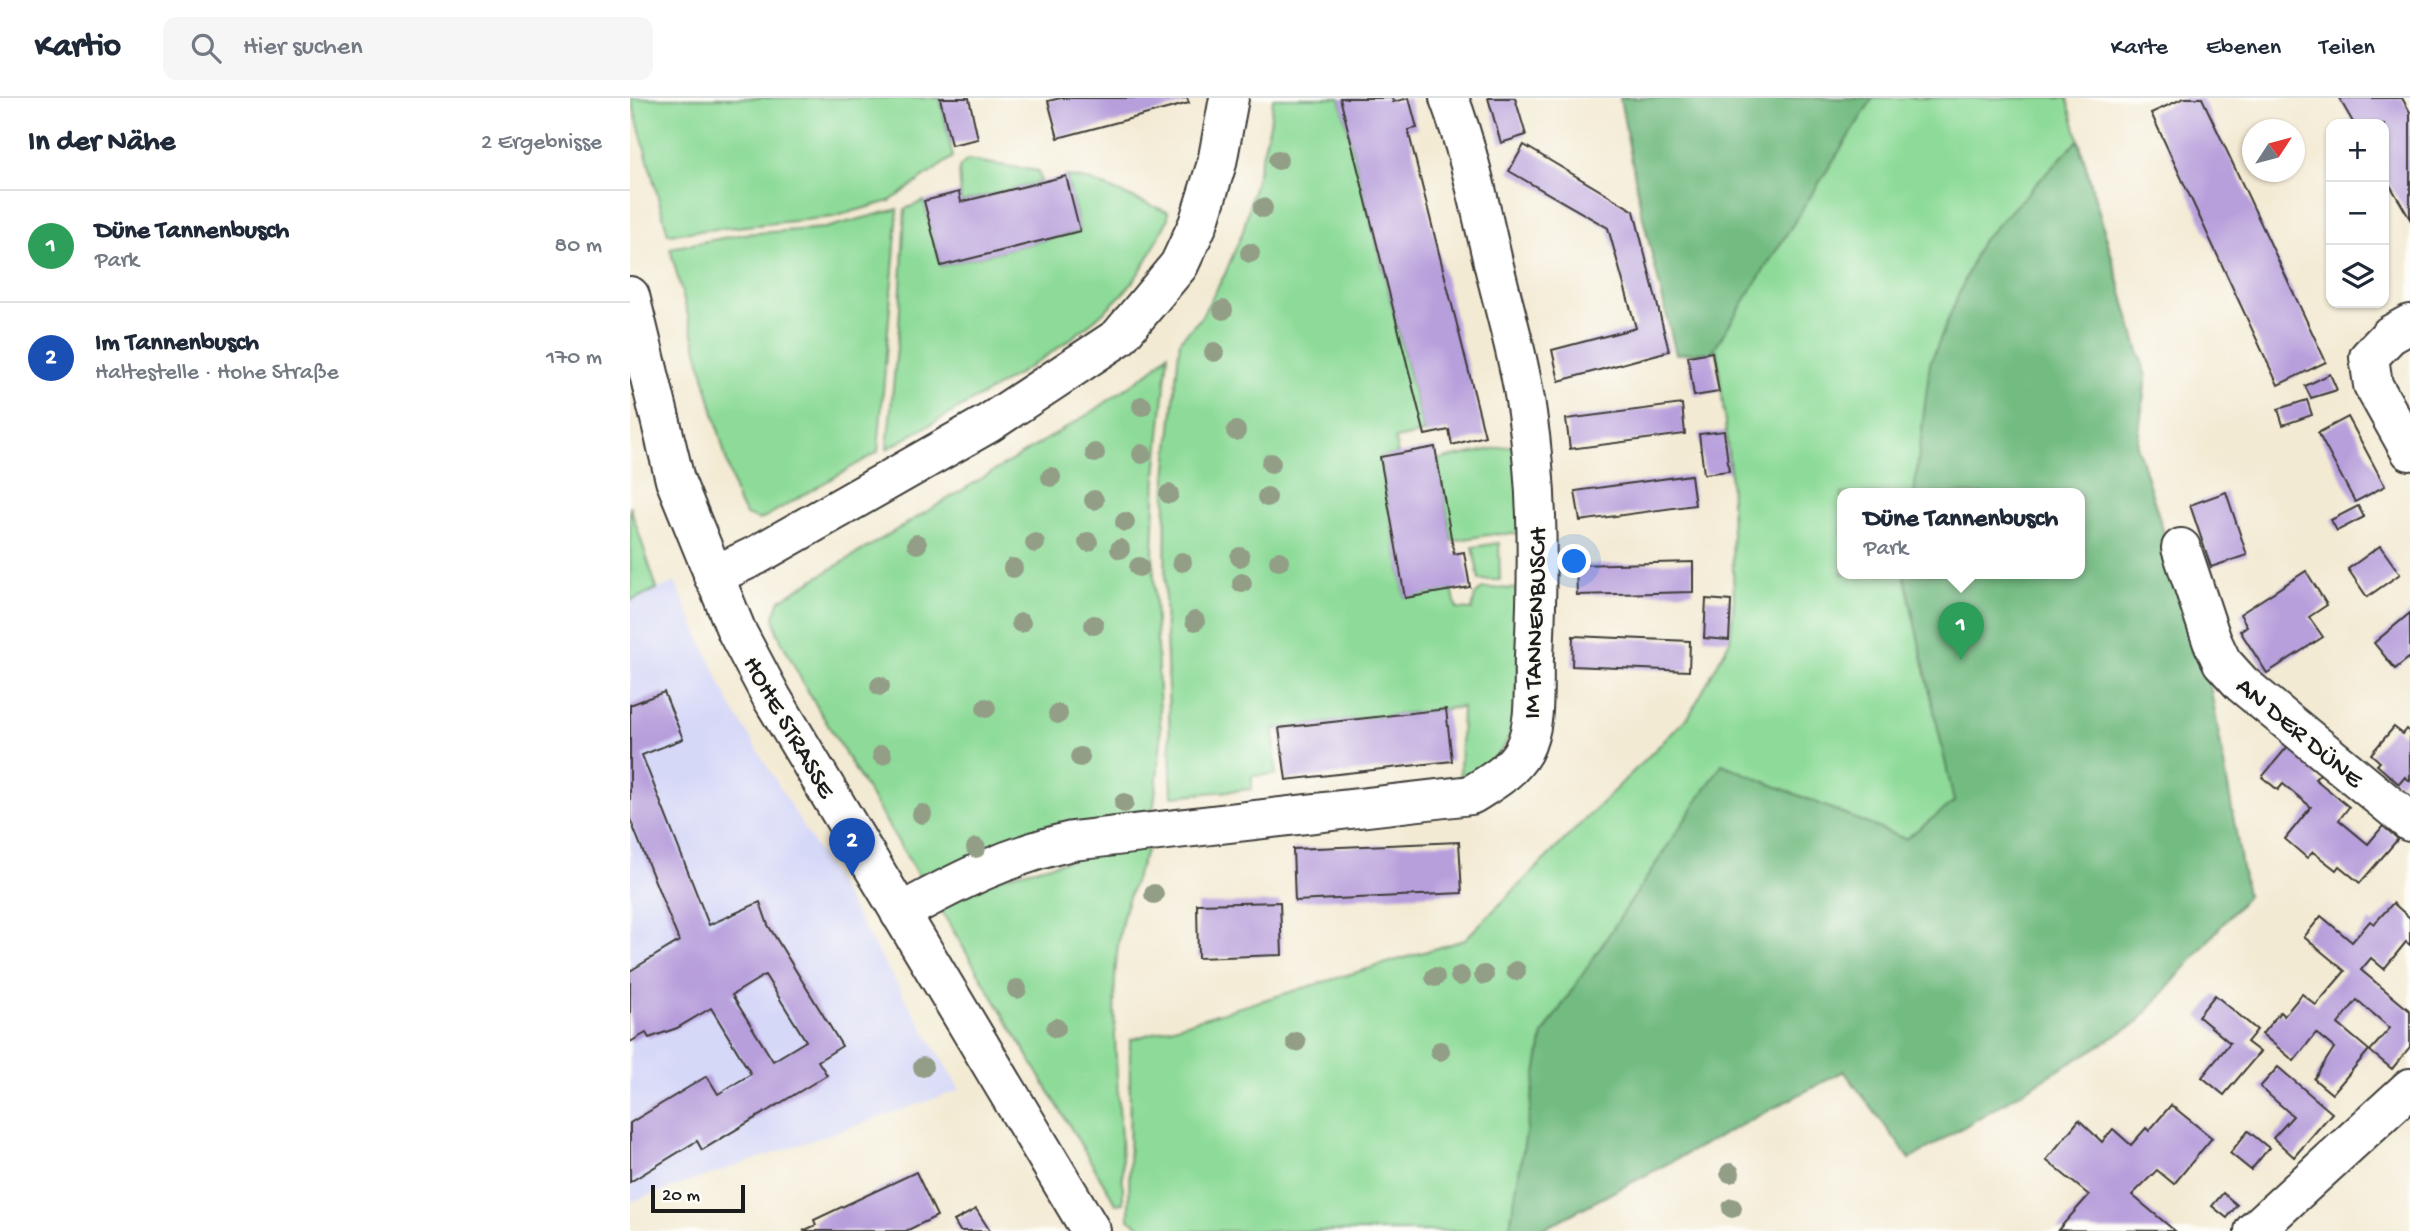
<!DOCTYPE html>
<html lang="de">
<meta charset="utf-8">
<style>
body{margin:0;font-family:"Gochi Hand",sans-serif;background:#f6f6f7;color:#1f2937}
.controls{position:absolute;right:21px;top:21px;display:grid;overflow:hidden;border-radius:14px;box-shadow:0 2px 5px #0004}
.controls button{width:63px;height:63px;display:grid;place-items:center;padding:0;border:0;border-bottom:2px solid #e0e1e3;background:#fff;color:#1f2937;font:35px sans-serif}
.compass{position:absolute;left:1612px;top:21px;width:63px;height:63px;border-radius:50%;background:#fff;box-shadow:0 2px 5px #0004;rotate:54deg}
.scale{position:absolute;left:21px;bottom:18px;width:94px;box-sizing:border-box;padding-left:7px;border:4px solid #1c1c1c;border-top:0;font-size:19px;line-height:24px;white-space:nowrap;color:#1c1c1c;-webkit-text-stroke:5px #fdfcf7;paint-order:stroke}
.you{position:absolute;left:945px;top:464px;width:24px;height:24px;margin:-18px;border:5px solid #fff;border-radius:50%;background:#1a73e8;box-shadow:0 0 0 10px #1a73e833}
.badge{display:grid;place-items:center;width:46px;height:46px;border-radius:50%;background:#1f6fb2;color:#fff;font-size:23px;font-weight:700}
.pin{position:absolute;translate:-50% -58px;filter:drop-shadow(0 2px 4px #0008)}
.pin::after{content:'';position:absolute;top:37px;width:24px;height:21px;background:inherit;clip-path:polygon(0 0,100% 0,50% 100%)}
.popup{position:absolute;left:1207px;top:390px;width:248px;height:91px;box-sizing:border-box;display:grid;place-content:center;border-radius:14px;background:#fff;filter:drop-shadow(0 2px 5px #0005);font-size:23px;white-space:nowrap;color:#747a83}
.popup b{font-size:26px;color:#1f2937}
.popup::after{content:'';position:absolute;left:50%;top:100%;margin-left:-14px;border:14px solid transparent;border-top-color:#fff}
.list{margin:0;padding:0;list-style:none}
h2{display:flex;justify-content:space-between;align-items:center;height:91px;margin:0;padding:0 28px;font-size:30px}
h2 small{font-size:23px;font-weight:400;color:#747a83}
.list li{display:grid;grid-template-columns:46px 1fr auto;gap:21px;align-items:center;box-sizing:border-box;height:112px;padding:0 28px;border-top:2px solid #e0e1e3}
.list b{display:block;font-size:26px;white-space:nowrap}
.list p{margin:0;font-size:23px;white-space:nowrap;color:#747a83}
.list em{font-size:23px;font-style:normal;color:#747a83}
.icon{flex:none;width:38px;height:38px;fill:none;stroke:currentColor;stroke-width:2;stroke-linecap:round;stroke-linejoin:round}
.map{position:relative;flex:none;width:1780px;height:1133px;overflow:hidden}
header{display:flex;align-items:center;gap:42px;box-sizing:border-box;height:98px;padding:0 35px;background:#fff;border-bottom:2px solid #e0e1e3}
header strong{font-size:33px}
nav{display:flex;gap:38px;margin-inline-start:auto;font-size:24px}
.search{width:490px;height:63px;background:#f6f6f7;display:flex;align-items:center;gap:18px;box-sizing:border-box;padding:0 24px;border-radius:14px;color:#747a83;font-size:26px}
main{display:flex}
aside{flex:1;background:#fff}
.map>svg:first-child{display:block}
.built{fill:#d6d8f8}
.green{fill:#8edb99;stroke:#557c5a;stroke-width:2;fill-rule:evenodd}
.forest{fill:#72bb81;stroke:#476c4e;stroke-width:2}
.building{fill:#b79fdb;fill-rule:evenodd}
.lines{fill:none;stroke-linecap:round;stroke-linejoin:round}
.minor-casing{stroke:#3c3b37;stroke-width:42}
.minor{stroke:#fff;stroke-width:38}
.tree{fill:#939e87}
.labels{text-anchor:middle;stroke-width:5;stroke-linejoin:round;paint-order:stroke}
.street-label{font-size:26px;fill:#1c1c1c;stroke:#fdfcf7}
</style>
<header>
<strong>Kartio</strong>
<div class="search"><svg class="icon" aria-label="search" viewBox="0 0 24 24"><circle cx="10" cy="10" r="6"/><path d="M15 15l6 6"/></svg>Hier suchen</div>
<nav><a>Karte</a><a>Ebenen</a><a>Teilen</a></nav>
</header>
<main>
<aside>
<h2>In der Nähe<small>2 Ergebnisse</small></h2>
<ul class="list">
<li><span class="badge" style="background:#2e9e5b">1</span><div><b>Düne Tannenbusch</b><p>Park</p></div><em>80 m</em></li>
<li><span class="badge" style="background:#1a4fb4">2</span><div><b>Im Tannenbusch</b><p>Haltestelle · Hohe Straße</p></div><em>170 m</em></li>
</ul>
</aside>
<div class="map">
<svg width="1780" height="1133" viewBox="0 0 1780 1133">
<rect width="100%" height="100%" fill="#fdfcf7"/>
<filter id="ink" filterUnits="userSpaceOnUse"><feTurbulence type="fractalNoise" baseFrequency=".0143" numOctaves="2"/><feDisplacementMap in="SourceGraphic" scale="14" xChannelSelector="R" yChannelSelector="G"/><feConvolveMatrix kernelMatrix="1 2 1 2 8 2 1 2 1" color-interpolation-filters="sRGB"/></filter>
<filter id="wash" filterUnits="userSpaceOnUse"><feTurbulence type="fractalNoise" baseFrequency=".00686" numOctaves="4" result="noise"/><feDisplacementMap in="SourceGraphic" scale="28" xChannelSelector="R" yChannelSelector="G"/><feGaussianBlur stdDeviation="1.57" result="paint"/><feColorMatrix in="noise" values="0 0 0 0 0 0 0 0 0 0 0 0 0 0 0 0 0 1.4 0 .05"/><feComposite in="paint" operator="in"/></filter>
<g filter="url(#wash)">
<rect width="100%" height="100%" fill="#f3ead3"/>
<path class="built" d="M45,484L99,604L330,992L0,1104V503Z"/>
<g class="green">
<path d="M1,0H310L323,59L260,103L203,119L38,136Z"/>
<path d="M643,0H710L794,335L765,341L768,356L750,359L775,499L822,492L827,511L842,512L845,497L853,490L891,491C890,525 892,626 873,650C861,665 847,673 830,680L832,609L644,631L646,676L622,678V691L542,698L535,509L536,380L550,242L570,221L595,176L613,133L640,26Z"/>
<path d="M990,0H1437L1516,279L1507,348L1579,581L1617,798L1507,925L1280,1061L1214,973L909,1133H517L499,1121L500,942L834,842L1059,618L1100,543L1104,503L1100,372L1087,252L1046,256L1011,111ZM1212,396H1450V476H1212Z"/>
<path d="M337,62L408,73L411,84L331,104L329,70Z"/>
<path d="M436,78L461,83L538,114V121C525,146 513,174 494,194C433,259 334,306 257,351L269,228L275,111L294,103L311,168L450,133Z"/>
<path d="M268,111L248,354L130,422L116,417L107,402L40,150L114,136L195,130Z"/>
<path d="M538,256L526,377L523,454L531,642L524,708L515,718L294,787L174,587L147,534L144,518L150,502L462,314L522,272Z"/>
<path d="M884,347L893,436H864L822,443L807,362Z"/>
<path d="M0,408L27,491L0,503Z"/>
<path d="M869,445L870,482H849L843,449Z"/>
<path d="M520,743C511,768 499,793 493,819C473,905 494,1016 493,1105L486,1106L311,812L355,783Z"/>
</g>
<g class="forest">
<path d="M990,0H1243L1082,254L1046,256L1011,111Z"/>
<path d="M1448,42L1516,279L1507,348L1579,581L1617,798L1507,925L1280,1061L1214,973L909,1133H879L913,936L1092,666L1275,741L1324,704L1274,476H1450V396H1284L1300,265L1350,145Z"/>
</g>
<g id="blocks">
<g class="building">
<path d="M310,0H339L348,41L321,47Z"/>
<path d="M431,0H557L559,5L428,40L418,3Z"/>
<path d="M710,0H762L763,4L779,0L787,30L778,32L855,338L822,347L819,332L795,337Z"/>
<path d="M858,0H885L896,37L871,45Z"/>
<path d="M1554,0H1572L1696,264L1648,287L1521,15Z"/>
<path d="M1709,0H1772L1780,14V121L1754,77V26H1724Z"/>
<path d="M894,47L1004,113L1039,253L929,283L922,252L1006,230L978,130L879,73Z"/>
<path d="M436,78L450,133L311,168L294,103L329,94L331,104Z"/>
<path d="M1082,254L1089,294L1064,298L1058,258Z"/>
<path d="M1700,276L1707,292L1681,300L1675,288Z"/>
<path d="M1677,302L1682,317L1653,327L1648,311Z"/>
<path d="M1052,306L1055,336L940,351L936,321Z"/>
<path d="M1718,319L1755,388L1725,404L1688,335Z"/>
<path d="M1094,333L1099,373L1074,376L1069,336Z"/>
<path d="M805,349L824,456L834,454L840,489L775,500L750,359Z"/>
<path d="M1061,377L1065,407L950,423L945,393Z"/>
<path d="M1596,394L1617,457L1581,469L1560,407Z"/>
<path d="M1728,408L1734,419L1707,433L1701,422Z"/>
<path d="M1750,448L1770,476L1737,499L1718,471Z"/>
<path d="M1063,464V494L947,497L946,467Z"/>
<path d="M1676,473L1697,507L1679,519L1693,539L1637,575L1610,533L1617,528L1610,516Z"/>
<path d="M1076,501L1101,503L1099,542L1074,540Z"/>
<path d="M1780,515V559L1765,571L1744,545Z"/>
<path d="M943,538L1060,543L1059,573L942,568Z"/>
<path d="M34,594L53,641L12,657L79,827L130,804L138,827L212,948L188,963L197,977L72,1052L67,1043L0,1084V1025L77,978L88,996L121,976L81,910L47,930L19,940L16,935L0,944V873L49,843L0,721V607ZM135,877L176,943L143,963L102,897Z"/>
<path d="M816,611L822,663L656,682L649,630Z"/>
<path d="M1764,629L1773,636L1777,631L1780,634V683L1775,679L1769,686L1747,667L1750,664L1741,656Z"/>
<path d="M1658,648L1691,675L1685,681L1719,709L1709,722L1738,746L1753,728L1768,741L1730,785L1709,768L1706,772L1683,754L1677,760L1655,741L1681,709L1653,686L1648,692L1632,679Z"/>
<path d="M829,744L832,795L665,803L663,751Z"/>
<path d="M650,804L652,857L568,860L567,806Z"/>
<path d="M1763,805L1780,820V847L1776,844L1754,871L1741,860L1731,872L1780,913V949L1762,971L1740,953L1760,930L1727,902L1708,926L1739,952L1702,996L1684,981L1704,950L1686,935L1664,963L1632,936L1650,914L1654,918L1672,896L1686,907L1715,873L1674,839L1691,818L1722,844L1740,823L1744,826Z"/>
<path d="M1585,897L1627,932L1617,944L1630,954L1594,997L1572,979L1600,945L1568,918Z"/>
<path d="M1648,969L1702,1015L1664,1059L1643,1040L1663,1018L1630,989Z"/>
<path d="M1541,1007L1582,1040L1544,1086L1527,1072L1502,1097L1545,1133L1428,1132L1459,1097L1416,1062L1449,1022L1472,1044L1483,1031L1501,1047L1516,1030L1519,1033Z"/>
<path d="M1618,1033L1639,1050L1621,1072L1600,1055Z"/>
<path d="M286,1074L307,1118L276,1133H173L186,1127L184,1122Z"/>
<path d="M1593,1095L1607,1107L1597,1120L1582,1108Z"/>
<path d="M346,1111L360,1133H330L324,1123Z"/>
</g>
</g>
</g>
<g filter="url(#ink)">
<use href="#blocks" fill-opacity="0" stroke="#3c3b37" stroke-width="2"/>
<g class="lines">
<defs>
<g id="minor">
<path d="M0,198L45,382L107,534L142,600L461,1133"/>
<path d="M1780,226L1760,237L1739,259L1743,287L1780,353"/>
<path d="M1551,450L1582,543L1592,564L1612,586L1780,724"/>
<path d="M83,478L127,457L359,325L489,239L549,167L568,126L587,65L599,0"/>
<path d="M270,815C328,783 377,758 442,743L841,697C860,685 881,674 893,653C907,627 903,588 904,559C908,477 909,396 897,315C890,264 875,214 863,164C850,109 839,53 819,0"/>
<path d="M1624,1133L1780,990"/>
</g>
</defs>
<use href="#minor" class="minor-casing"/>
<use href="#minor" class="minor"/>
</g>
<g class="tree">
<circle cx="648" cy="62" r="10"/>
<circle cx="633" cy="110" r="10"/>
<circle cx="620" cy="155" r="10"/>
<circle cx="593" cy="212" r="10"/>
<circle cx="584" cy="254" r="10"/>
<circle cx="512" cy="308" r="10"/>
<circle cx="606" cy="333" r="10"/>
<circle cx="465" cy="355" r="10"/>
<circle cx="512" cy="356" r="10"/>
<circle cx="641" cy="365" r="10"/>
<circle cx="421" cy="379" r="10"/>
<circle cx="539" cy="396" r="10"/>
<circle cx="637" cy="399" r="10"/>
<circle cx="464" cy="402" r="10"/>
<circle cx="495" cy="424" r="10"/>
<circle cx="458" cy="444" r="10"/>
<circle cx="405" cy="445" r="10"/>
<circle cx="287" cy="446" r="10"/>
<circle cx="490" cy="451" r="10"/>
<circle cx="610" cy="459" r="10"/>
<circle cx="649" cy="463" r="10"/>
<circle cx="552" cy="464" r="10"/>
<circle cx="509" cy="469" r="10"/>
<circle cx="383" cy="470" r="10"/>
<circle cx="612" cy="485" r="10"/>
<circle cx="565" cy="523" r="10"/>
<circle cx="391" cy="525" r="10"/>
<circle cx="464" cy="527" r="10"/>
<circle cx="250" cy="588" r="10"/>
<circle cx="356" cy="610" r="10"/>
<circle cx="428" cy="616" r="10"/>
<circle cx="252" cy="657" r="10"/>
<circle cx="450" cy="659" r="10"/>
<circle cx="494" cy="705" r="10"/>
<circle cx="292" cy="716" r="10"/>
<circle cx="346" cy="750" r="10"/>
<circle cx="524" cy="796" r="10"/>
<circle cx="886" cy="873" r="10"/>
<circle cx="854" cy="877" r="10"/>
<circle cx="830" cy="878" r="10"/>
<circle cx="805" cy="879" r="10"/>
<circle cx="387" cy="891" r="10"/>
<circle cx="426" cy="930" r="10"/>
<circle cx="666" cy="944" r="10"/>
<circle cx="810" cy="953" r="10"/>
<circle cx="293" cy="969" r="10"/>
<circle cx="1100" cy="1075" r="10"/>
<circle cx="1102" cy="1110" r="10"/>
</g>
</g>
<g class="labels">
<g class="street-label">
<text transform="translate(903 525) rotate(-88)" y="9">IM TANNENBUSCH</text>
<text transform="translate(161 628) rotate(60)" y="9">HOHE STRASSE</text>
<text transform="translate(1671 633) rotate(40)" y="9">AN DER DÜNE</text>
</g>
</g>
</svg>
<div class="controls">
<button>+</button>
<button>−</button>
<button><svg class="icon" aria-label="layers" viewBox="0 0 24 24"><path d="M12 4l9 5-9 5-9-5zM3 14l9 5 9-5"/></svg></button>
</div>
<svg class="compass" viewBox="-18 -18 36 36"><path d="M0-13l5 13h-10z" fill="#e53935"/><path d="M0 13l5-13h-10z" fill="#747a83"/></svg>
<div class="scale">20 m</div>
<div class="you"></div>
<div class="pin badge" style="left:1331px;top:562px;background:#2e9e5b">1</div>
<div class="popup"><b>Düne Tannenbusch</b>Park</div>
<div class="pin badge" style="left:222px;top:778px;background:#1a4fb4">2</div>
</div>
</main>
